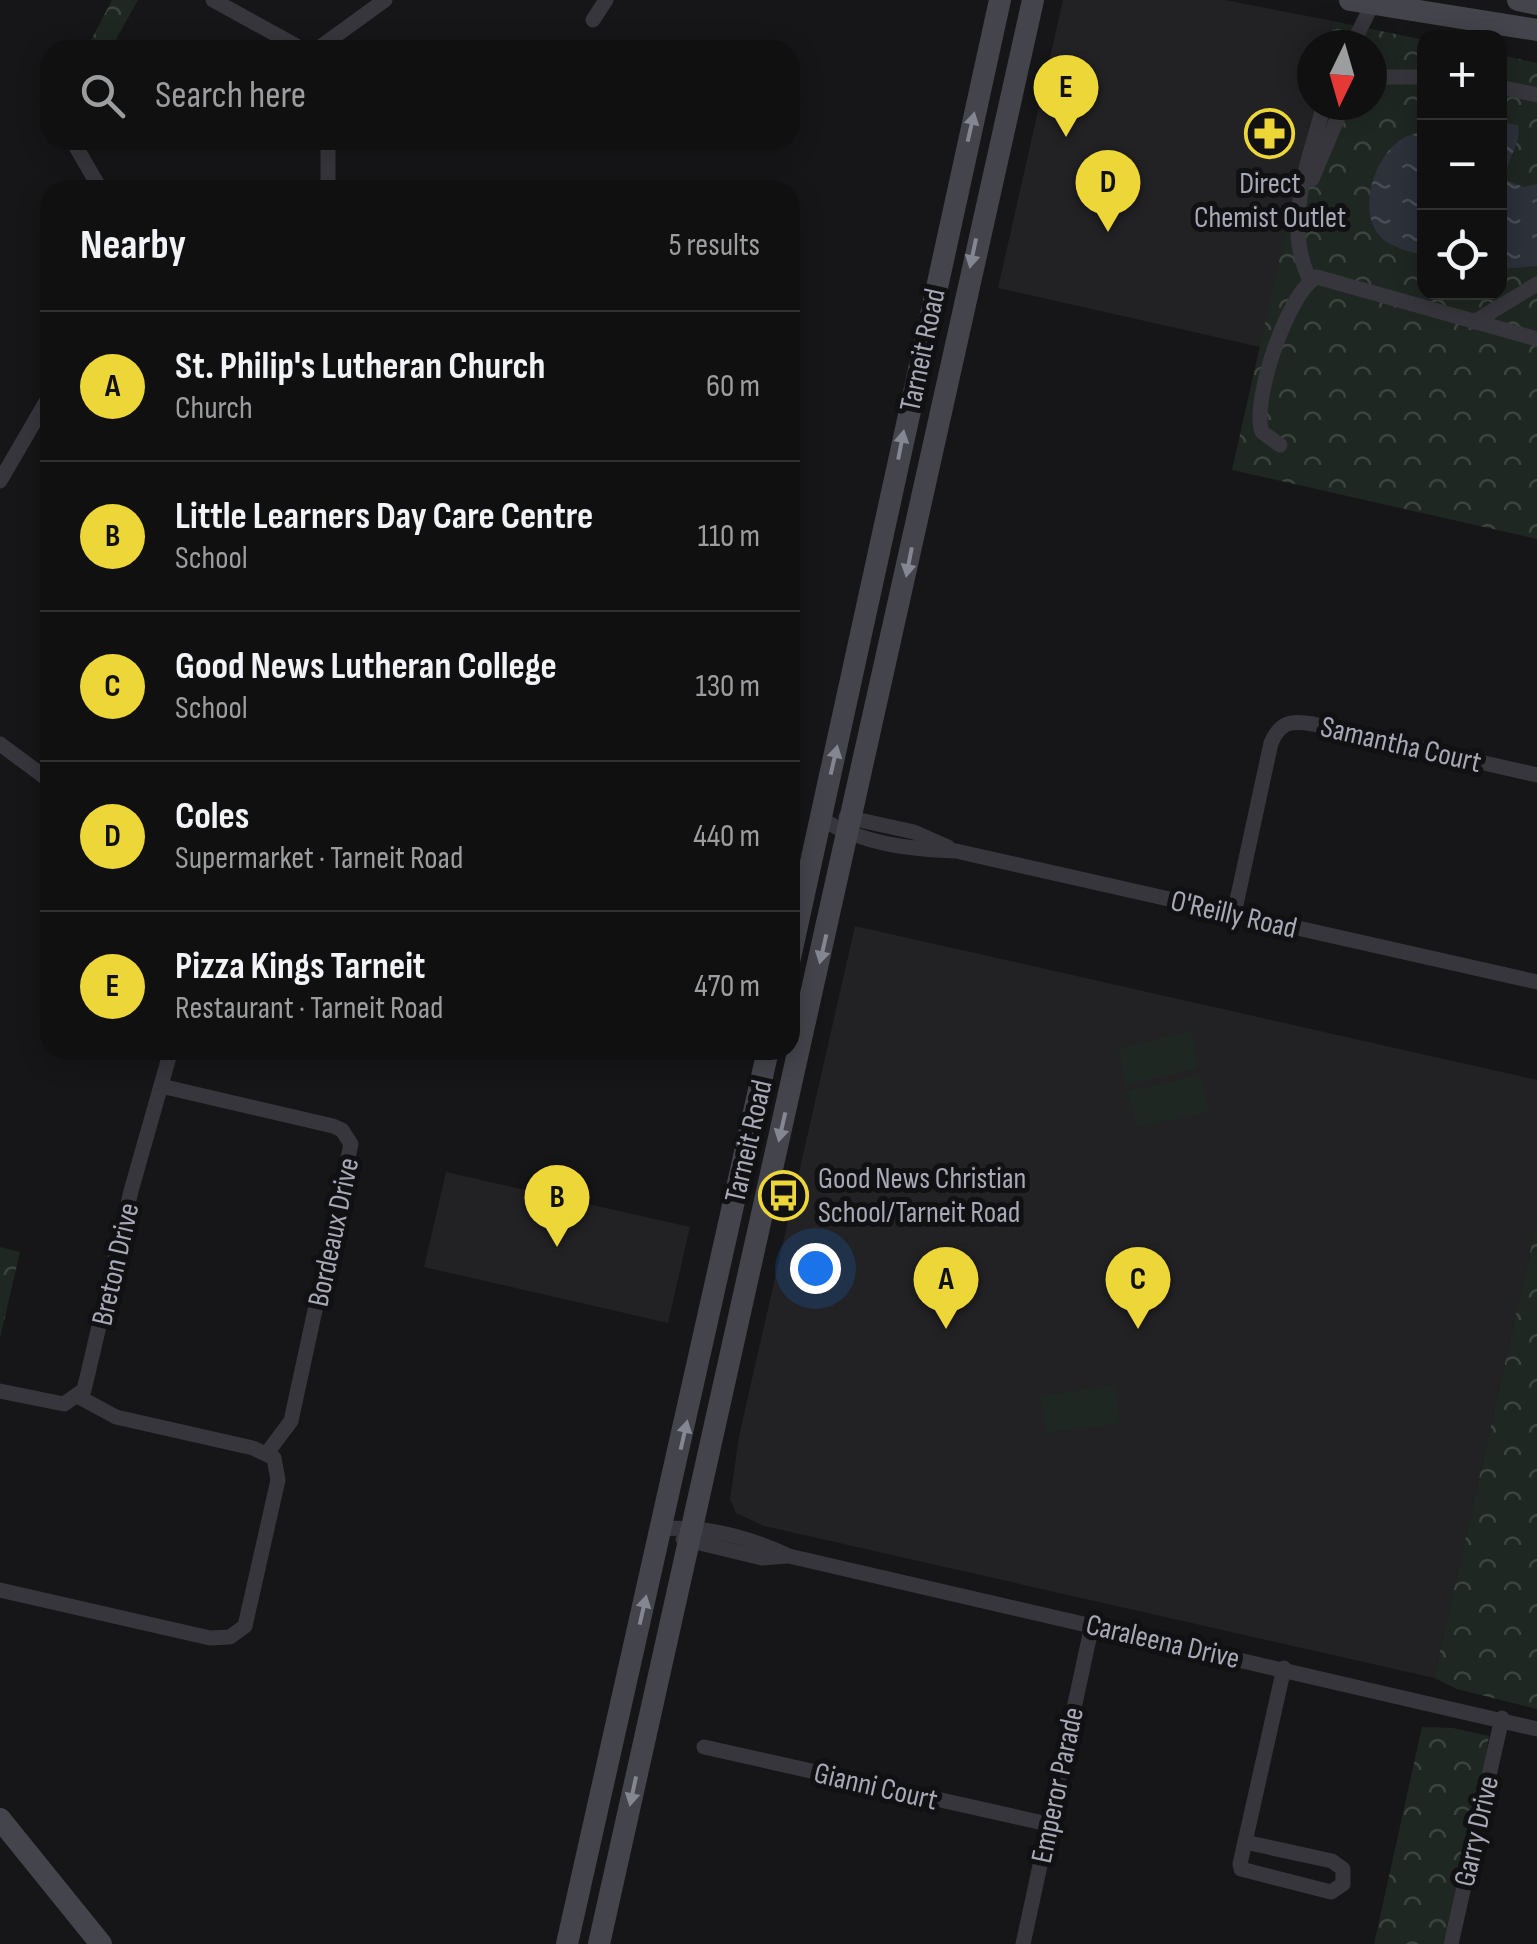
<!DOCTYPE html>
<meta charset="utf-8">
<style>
body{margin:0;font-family:"Sofia Sans Condensed",sans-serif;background:#19191a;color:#f1f3f6}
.controls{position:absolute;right:30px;top:30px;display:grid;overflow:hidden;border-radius:20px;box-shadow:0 5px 25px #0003}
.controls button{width:90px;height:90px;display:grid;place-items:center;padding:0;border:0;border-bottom:2px solid #303031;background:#101011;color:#f1f3f6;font:50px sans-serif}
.compass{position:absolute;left:1297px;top:30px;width:90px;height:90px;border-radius:50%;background:#101011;box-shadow:0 5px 25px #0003;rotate:185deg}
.you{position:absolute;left:815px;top:1268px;width:35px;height:35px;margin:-25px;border:8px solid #fff;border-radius:50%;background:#1a73e8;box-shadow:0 0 0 15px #1a73e833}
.badge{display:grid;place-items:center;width:65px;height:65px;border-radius:50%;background:#ecd638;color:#111;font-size:32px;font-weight:700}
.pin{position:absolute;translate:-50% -82px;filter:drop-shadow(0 2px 5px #0008)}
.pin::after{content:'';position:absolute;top:52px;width:35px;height:30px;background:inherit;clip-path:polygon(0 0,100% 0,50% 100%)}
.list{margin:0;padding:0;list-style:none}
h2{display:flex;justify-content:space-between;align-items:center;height:130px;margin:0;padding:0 40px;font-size:42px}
h2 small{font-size:32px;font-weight:400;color:#9c9d9f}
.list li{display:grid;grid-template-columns:65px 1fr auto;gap:30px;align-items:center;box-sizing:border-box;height:150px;padding:0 40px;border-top:2px solid #303031}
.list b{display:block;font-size:38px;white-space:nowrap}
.list p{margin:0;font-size:32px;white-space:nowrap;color:#9c9d9f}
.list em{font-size:32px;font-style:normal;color:#9c9d9f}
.icon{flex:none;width:55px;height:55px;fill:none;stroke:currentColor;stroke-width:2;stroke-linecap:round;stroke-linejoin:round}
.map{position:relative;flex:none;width:1537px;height:1944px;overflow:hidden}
.search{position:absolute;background:#101011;box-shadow:0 5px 25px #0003;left:40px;top:40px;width:760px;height:110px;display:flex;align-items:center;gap:25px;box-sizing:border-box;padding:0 35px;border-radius:30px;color:#9c9d9f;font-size:38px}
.panel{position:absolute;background:#101011;box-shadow:0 5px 25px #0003;left:40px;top:180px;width:760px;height:880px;border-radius:30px}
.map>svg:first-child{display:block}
.built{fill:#222124}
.park{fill:url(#park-crowns)}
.pitch{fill:#1f2722}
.water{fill:url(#water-ripples)}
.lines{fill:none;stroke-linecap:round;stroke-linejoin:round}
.street{stroke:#37363c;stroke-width:15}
.secondary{stroke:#44454c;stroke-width:22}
.oneway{fill:#848692}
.labels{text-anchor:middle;stroke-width:10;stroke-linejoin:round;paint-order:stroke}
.poi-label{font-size:30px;fill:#a7a9b7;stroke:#111012}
.street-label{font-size:30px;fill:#a7a9b7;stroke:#111012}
</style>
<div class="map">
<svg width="1537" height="1944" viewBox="0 0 1537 1944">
<defs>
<pattern id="park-crowns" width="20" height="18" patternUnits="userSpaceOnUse" patternTransform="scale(2.5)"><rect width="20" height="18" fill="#1f2722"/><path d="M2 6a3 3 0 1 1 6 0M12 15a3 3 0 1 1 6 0" fill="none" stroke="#3d4440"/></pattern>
<pattern id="water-ripples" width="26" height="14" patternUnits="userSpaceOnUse" patternTransform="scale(2.5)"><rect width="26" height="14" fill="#2c313a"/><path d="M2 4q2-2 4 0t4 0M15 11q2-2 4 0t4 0" fill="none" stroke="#484c54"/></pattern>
</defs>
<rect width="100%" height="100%" fill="#161517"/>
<g class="built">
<path d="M1063,0H1225L1333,21L1328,45H1312L1314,105L1260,347L998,288Z"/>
<path d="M855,926L1537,1080V1221L1434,1678L764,1526L736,1513L730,1499L739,1436Z"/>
<path d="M446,1172L690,1227L668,1323L424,1267Z"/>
</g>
<g class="park">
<path d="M112,0H138L110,50H86Z"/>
<path d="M1333,21L1424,40V292H1500V55L1537,63V539L1232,470L1314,105H1372V45H1328Z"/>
<path d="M1537,1221V1709L1457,1689L1434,1678Z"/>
<path d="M0,1247L20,1252L0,1338Z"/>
<path d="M1422,1727L1453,1728L1489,1736L1486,1756L1443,1944H1374Z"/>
</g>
<g class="pitch">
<path d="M1191,1031L1199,1068L1126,1085L1118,1048Z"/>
<path d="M1201,1075L1209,1111L1137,1128L1128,1091Z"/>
<path d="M1115,1385L1120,1423L1046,1433L1040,1396Z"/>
</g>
<g class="water">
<path d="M1500,122L1518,125C1522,145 1505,159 1506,180L1524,187L1537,184V266L1500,269Z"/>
<path d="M1424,131V256C1412,252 1398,249 1387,242C1354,220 1372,157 1402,139C1408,135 1418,133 1424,131Z"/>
</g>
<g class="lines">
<g class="street">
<path d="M213,0L304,50"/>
<path d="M593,20L606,0"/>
<path d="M1352,45L1373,3"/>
<path d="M316,50L385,0"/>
<path d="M1372,77H1424"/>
<path d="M1500,87L1537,95"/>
<path d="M72,140L101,190"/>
<path d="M1312,179L1343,105"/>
<path d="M328,190V140"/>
<path d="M1310,280C1282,226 1309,160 1324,105"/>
<path d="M1474,322L1537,284"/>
<path d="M1280,445L1262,432C1251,402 1288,291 1317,277L1537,339"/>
<path d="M0,481L50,395"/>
<path d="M0,744L50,781"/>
<path d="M846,817L914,832L948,847"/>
<path d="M821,819C864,844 907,849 956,851L1537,982"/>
<path d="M1234,914L1271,743C1280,722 1291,720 1313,724L1537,775"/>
<path d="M161,1086L333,1126L342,1130L351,1144L291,1421L267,1453"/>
<path d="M0,1391L64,1404L84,1390L131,1191L171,1050"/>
<path d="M661,1529C706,1525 748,1537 789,1556L1537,1729"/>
<path d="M683,1539L762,1558L787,1556"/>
<path d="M0,1590L210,1638L230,1637L245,1626L278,1480L274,1458L253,1448L116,1417L79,1397"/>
<path d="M704,1747L1048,1824"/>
<path d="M1245,1842L1332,1861L1343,1869V1884L1331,1892L1241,1869L1240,1864L1284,1668"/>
<path d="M1023,1944L1092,1625"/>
<path d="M1451,1944L1502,1718"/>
</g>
<g class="secondary">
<path d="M1350,0L1537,30"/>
<path d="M1518,0L1537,4"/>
<path d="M790,958L1000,0"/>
<path d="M0,1819L101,1944"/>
<path d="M567,1944L768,1050"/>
<path d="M599,1944L1033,0"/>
</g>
</g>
<defs><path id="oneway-solid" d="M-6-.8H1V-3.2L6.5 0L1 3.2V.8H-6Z" transform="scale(2.5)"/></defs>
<g class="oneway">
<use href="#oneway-solid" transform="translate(971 127) rotate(-77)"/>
<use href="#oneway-solid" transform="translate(973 253) rotate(102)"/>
<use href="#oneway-solid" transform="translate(901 445) rotate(-79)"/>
<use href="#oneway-solid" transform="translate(909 562) rotate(101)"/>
<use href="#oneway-solid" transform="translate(834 760) rotate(-77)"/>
<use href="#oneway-solid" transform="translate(823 949) rotate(103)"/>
<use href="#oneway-solid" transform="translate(782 1127) rotate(103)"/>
<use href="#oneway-solid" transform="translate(684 1435) rotate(-77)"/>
<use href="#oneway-solid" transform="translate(643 1610) rotate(-77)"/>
<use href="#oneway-solid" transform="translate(633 1791) rotate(102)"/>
</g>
<defs>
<symbol id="pharmacy-ring" viewBox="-11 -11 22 22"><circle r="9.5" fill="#111012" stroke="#ecd638" stroke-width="1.5"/><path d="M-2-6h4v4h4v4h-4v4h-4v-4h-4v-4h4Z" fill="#ecd638"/></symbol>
<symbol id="bus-ring" viewBox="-11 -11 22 22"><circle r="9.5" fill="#111012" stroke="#ecd638" stroke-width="1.5"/><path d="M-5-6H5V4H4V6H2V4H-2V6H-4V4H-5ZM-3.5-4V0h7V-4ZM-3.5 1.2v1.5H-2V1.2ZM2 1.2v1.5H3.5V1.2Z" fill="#ecd638"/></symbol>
</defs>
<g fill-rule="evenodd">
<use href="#pharmacy-ring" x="1242" y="106" width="55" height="55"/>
<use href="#bus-ring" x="756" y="1168" width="55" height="55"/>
</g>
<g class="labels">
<g class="poi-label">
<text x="1270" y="193">Direct<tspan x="1270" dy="34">Chemist Outlet</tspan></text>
<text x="818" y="1188" text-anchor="start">Good News Christian<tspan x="818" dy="34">School/Tarneit Road</tspan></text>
</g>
<g class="street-label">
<text transform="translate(922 350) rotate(-78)" y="10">Tarneit Road</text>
<text transform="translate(1401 744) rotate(13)" y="10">Samantha Court</text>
<text transform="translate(1234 914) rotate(13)" y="10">O'Reilly Road</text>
<text transform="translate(748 1141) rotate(-77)" y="10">Tarneit Road</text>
<text transform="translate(333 1232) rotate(-78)" y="10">Bordeaux Drive</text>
<text transform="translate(115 1264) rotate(-77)" y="10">Breton Drive</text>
<text transform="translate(1163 1641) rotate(13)" y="10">Caraleena Drive</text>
<text transform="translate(1057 1785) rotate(-78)" y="10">Emperor Parade</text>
<text transform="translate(876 1786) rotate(13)" y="10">Gianni Court</text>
<text transform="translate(1476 1831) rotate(-77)" y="10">Garry Drive</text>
</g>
</g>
</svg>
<div class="controls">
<button>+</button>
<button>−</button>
<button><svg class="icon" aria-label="locate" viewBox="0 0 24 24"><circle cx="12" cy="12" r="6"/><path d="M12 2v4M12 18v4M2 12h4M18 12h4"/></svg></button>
</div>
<svg class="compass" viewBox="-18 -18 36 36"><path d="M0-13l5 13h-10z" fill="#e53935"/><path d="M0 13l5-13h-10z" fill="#9c9d9f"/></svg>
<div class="you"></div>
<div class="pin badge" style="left:946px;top:1329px">A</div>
<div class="pin badge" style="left:557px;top:1247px">B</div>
<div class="pin badge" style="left:1138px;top:1329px">C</div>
<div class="pin badge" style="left:1108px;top:232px">D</div>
<div class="pin badge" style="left:1066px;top:137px">E</div>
<div class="search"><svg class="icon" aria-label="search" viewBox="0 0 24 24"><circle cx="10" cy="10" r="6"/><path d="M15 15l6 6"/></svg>Search here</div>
<section class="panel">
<h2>Nearby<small>5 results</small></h2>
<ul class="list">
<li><span class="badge">A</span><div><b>St. Philip's Lutheran Church</b><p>Church</p></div><em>60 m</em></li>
<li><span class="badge">B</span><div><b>Little Learners Day Care Centre</b><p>School</p></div><em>110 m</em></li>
<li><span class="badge">C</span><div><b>Good News Lutheran College</b><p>School</p></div><em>130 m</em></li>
<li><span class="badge">D</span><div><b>Coles</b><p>Supermarket · Tarneit Road</p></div><em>440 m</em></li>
<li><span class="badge">E</span><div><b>Pizza Kings Tarneit</b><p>Restaurant · Tarneit Road</p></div><em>470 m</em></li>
</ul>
</section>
</div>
